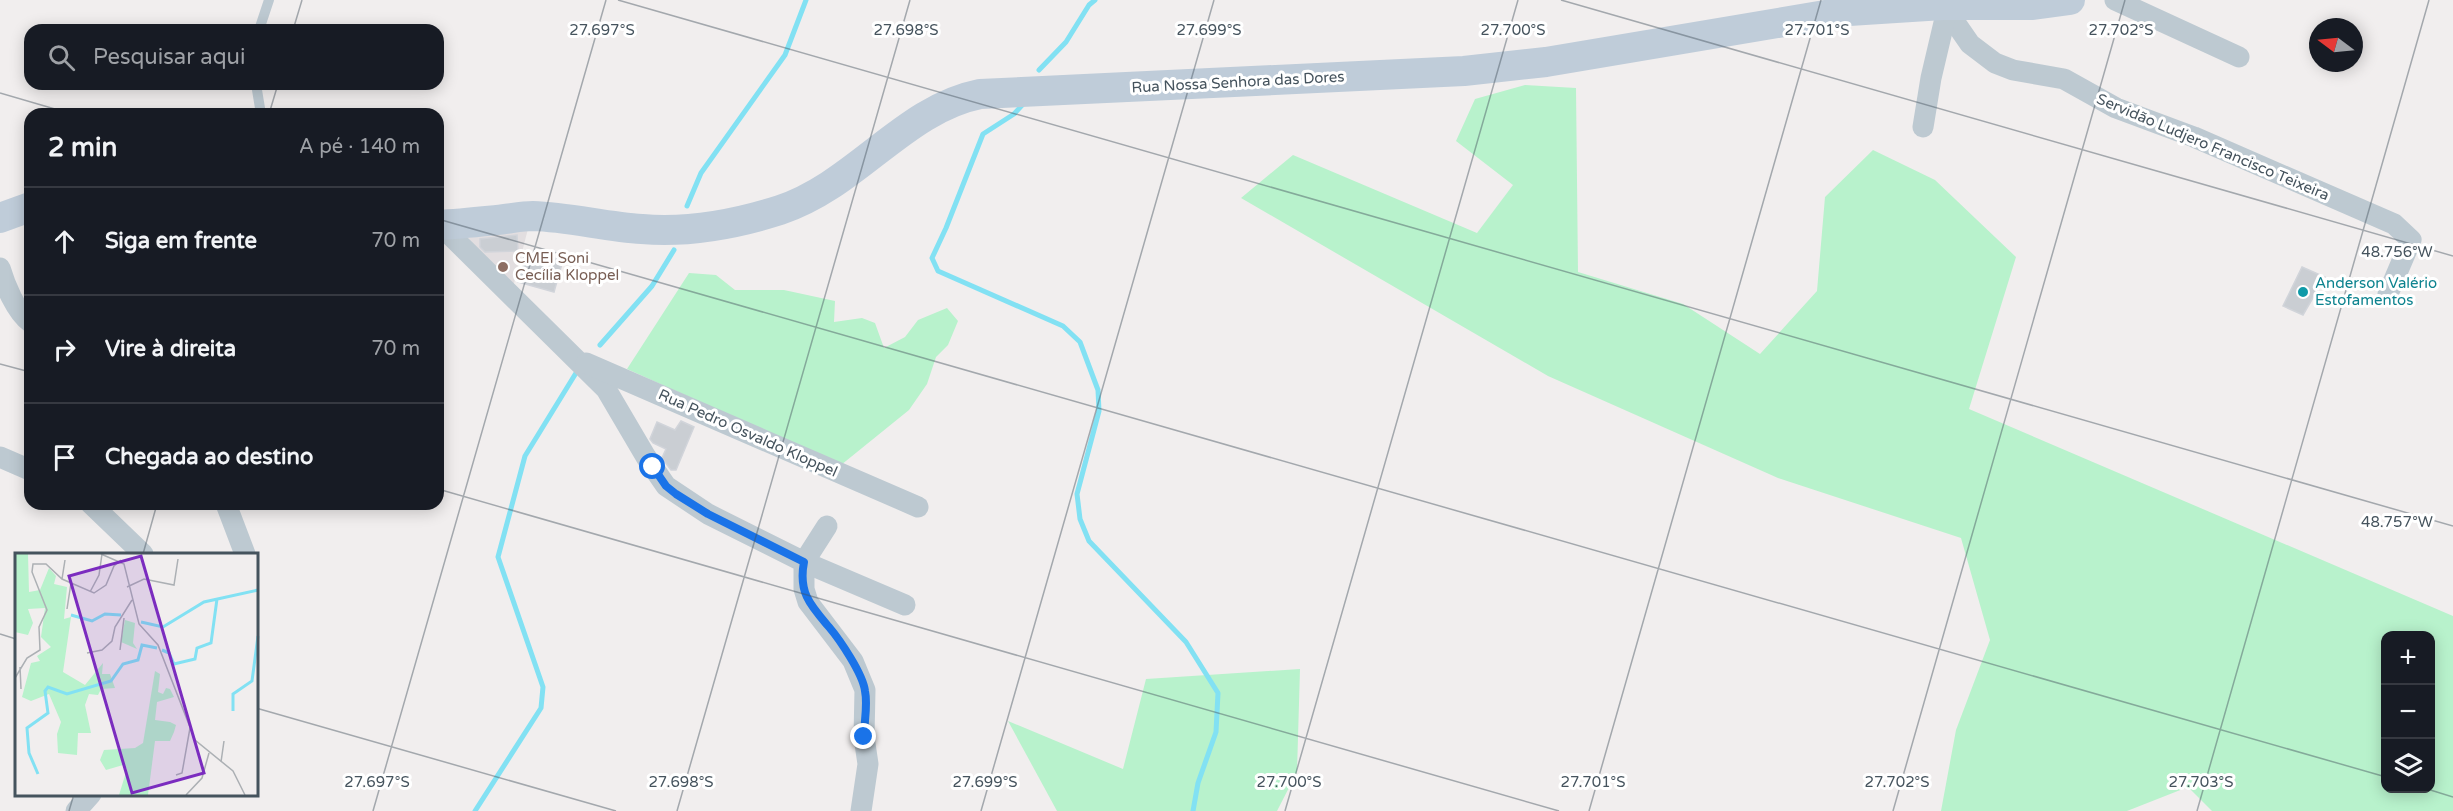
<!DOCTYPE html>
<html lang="pt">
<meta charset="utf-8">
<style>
body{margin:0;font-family:"Varela Round",sans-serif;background:#20242c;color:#f1f3f6}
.controls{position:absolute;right:18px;bottom:18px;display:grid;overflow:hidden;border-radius:12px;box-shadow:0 3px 15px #0003}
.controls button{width:54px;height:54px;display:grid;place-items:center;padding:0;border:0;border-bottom:2px solid #363941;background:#171b24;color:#f1f3f6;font:30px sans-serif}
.compass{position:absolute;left:2309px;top:18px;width:54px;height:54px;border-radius:50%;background:#171b24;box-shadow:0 3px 15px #0003;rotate:286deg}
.stop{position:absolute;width:18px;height:18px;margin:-14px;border:4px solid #1a73e8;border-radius:50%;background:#fff}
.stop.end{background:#1a73e8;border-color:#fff;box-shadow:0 2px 6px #0008}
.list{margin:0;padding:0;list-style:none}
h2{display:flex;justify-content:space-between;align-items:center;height:78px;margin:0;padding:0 24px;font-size:26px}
h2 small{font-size:20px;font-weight:400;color:#9ea1a6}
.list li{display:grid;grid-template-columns:39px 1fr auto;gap:18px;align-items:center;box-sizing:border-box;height:108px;padding:0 24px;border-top:2px solid #363941}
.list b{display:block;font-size:22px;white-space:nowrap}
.list em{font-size:20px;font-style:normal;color:#9ea1a6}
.icon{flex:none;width:33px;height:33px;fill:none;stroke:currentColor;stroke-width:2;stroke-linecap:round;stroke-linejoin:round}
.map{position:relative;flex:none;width:2453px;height:811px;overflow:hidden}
.search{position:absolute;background:#171b24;box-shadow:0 3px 15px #0003;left:24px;top:24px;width:420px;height:66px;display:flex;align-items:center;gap:15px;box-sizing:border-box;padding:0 21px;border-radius:18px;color:#9ea1a6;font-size:22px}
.panel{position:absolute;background:#171b24;box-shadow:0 3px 15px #0003;left:24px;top:108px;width:420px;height:402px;border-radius:18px}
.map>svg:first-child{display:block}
.education{fill:#e2dee0}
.green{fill:#b8f2cc;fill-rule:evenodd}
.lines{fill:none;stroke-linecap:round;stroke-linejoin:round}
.stream{stroke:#82e1f3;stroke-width:5}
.building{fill:#caced3;stroke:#d1d4da;stroke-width:1.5}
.lane{stroke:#bdc9d1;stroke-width:10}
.street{stroke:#bdc9d1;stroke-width:21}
.secondary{stroke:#bfccd9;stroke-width:30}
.route{stroke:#1a73e8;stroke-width:8}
.ticks{fill:none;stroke:#45535d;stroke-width:1.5;stroke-opacity:0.45}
.education-dot{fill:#8d6e63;stroke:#fff;stroke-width:2}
.culture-dot{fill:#0f9aa8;stroke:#fff;stroke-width:2}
.labels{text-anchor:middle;stroke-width:6;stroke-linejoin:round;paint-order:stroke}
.street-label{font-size:15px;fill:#45535d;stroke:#fff}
.education-label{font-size:15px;fill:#785e54;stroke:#fff;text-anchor:start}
.culture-label{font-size:15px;fill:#0d838f;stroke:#fff;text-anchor:start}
.inset-river{fill:none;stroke:#82e1f3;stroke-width:3}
.inset-road{fill:none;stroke:#acb0b4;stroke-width:1.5}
.view{fill:#7b2cbf;fill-opacity:0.15;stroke:#7b2cbf;stroke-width:3}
.inset-edge{fill:none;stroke:#45535d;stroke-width:3}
.ticks-label{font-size:15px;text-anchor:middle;fill:#45535d;stroke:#fff;stroke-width:6;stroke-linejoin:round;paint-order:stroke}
</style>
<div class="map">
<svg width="2453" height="811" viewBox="0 0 2453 811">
<rect width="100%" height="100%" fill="#f1eeee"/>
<path class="education" d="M530,221L512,291L460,228Z"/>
<g class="green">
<path d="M1525,85L1576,88L1578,272L1683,304L1760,354L1817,291L1825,197L1873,150L1935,180L2016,257L1969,409L2453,616V811H2212L2188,787L2127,811H1941L1956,730L1990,640L1961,538L1778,478L1548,376L1241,198L1293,155L1477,233L1513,185L1456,141L1475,99ZM2386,636H2430V788H2386Z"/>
<path d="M689,273L716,275L735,290H784L835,301L834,322L862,318L875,323L884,348L905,337L918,320L947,308L958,321L948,345L936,357L927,384L909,410L841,465L627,369Z"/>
<path d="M1300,669L1297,772L1277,811H1057L1008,721L1123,769L1146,679Z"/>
</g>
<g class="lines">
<g class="stream">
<path d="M1039,70L1066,42L1089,5L1095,0"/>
<path d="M1024,103L1014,114L983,134L946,228L932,258L938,271L1063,326L1080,342L1098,390L1099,411L1077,494L1080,519L1089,541L1186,642L1218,693L1216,732L1198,783L1193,811"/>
<path d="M687,206L701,173L785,55L806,0"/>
<path d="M600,345L652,286L674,250"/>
<path d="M475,811L541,708L543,687L498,557L525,456L576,373"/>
</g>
</g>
<g class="building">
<path d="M517,235L518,251L485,252L480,247V239Z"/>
<path d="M525,252L563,260L554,292L518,282Z"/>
<path d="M2302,267L2325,277L2303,315L2283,306Z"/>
<path d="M681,421L694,427L676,470H671L662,458L666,449L653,443L650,439L657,422L675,430Z"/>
</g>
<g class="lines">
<g class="lane">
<path d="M259,30L269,0"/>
<path d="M256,84L261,114"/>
</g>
<g class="street">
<path d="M2115,0L2239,57"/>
<path d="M1943,5L1970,44L1995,63L2013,70L2064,79L2116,108L2194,137L2394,224L2411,240L2388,294"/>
<path d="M1923,127L1931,78L1947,10"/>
<path d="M440,225L606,389L646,457L666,486L708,514L804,562V589L808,602L853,661L865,690L864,737L868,764L861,811"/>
<path d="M0,268C5,285 16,312 30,322"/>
<path d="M586,363L918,507"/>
<path d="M0,457L30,470"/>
<path d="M91,504L143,554"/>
<path d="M226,504L245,554"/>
<path d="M827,526L804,562L905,605"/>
<path d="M76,811L91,794"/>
</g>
<g class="secondary">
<path d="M0,218L30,207"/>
<path d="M438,225C458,224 477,222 497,220C509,219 521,216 533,216C569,217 606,227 642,229C689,233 736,224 780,210C856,185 904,109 980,94L1464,71L1546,62L1849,11L1943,5H2033L2070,0"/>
</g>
</g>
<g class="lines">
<path class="route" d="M653,467L666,486L676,494L708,514L804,562C798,593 811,606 829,627C840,640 863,674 865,691C868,705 864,722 864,737"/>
</g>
<path class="ticks" d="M618,0L2453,526M1561,0L2453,256M293,30L302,0M0,93L72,114M269,114L278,84M438,219L2386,777M0,364L30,372M438,489L1559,811M143,554L157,504M0,634L16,639M256,708L616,811M2424,788L2453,797M69,811L74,794M373,811L606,0M677,811L910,0M981,811L1214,0M1285,811L1518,0M1589,811L1821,0M1893,811L2125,0M2197,811L2429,0"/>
<circle class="education-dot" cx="503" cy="267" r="6"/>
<circle class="culture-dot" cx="2303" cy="292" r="6"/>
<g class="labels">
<g class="street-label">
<text transform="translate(1238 82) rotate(-3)" y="5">Rua Nossa Senhora das Dores</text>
<text transform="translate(2213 147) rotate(23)" y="5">Servidão Ludjero Francisco Teixeira</text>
<text transform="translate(748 433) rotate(24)" y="5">Rua Pedro Osvaldo Kloppel</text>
</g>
<g class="education-label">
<text x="515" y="263">CMEI Soni<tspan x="515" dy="17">Cecília Kloppel</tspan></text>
</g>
<g class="culture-label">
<text x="2315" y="288">Anderson Valério<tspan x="2315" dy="17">Estofamentos</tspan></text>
</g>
</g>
<g transform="translate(15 553)">
<rect width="243" height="243" fill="#f1eeee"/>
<path d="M0,1H13L14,39L25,37L34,15L41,23L39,31L52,34L49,66L56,64L48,119L70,132L88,110L87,121H95L100,135L86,136L83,142L74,141L70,152L76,180H63L62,202L43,200L42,181L46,169L34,141L16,148L7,144L16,110L25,108L22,103L36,94L26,84L30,55L13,56L18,70L13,82L0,79ZM110,67L120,70L118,90L122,96L106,89ZM140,118L145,121L143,139L148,141L151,135L155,136L159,144L142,149L140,167L155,169L161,172L159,179L155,188H140L133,242H104L112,216L108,212L91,217L85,207L89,197L120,195L128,190Z" fill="#b8f2cc"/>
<path class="inset-river" d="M56,62L77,68L90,61L106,62M126,69L148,74L189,49L243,37M147,97L154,100L159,111L180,106L182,95L196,90L202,46M218,158V141L237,128L243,83M23,221L14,200L12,175L33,160L30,138L33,134L52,141L96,128L108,111L123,107L127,92L142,95"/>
<path class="inset-road" d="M86,1L109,11L124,71L143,92L180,187L218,218L230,242M47,26L50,7M112,34L129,26L159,32L163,6M75,39L84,22L87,1M52,56L56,30M105,97L109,65M72,100L87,97L97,88L100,74L117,47M5,114L6,136M0,125L12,105L25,97L24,74L32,57L17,19L18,11H31L47,26L79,40L91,32L99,13L106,7M206,209L209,188M161,222L167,220L175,175M171,242L187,225L194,200"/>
<path class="view" d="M126,3L189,220L117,240L54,23Z"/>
<rect width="243" height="243" class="inset-edge"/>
</g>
<g class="ticks-label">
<text x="602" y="35">27.697°S</text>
<text x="906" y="35">27.698°S</text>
<text x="1209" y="35">27.699°S</text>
<text x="1513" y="35">27.700°S</text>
<text x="1817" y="35">27.701°S</text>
<text x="2121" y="35">27.702°S</text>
<text x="2397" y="257">48.756°W</text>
<text x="2397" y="527">48.757°W</text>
<text x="377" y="787">27.697°S</text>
<text x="681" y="787">27.698°S</text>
<text x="985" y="787">27.699°S</text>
<text x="1289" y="787">27.700°S</text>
<text x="1593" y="787">27.701°S</text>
<text x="1897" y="787">27.702°S</text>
<text x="2201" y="787">27.703°S</text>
</g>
</svg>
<div class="controls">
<button>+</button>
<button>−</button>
<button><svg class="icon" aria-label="layers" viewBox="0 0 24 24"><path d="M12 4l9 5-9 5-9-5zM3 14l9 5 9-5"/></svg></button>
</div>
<svg class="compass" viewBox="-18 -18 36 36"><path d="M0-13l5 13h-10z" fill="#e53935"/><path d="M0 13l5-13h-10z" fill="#9ea1a6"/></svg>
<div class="stop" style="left:653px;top:467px"></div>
<div class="stop end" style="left:864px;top:737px"></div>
<div class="search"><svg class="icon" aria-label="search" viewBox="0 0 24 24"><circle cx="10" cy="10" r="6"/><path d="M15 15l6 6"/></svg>Pesquisar aqui</div>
<section class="panel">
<h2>2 min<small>A pé · 140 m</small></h2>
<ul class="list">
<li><svg class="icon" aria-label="ahead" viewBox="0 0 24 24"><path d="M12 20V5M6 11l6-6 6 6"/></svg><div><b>Siga em frente</b></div><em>70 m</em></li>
<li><svg class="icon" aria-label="right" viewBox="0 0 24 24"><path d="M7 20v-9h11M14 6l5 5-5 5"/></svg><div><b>Vire à direita</b></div><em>70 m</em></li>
<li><svg class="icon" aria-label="arrive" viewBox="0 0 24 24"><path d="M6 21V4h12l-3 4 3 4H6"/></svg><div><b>Chegada ao destino</b></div></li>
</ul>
</section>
</div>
